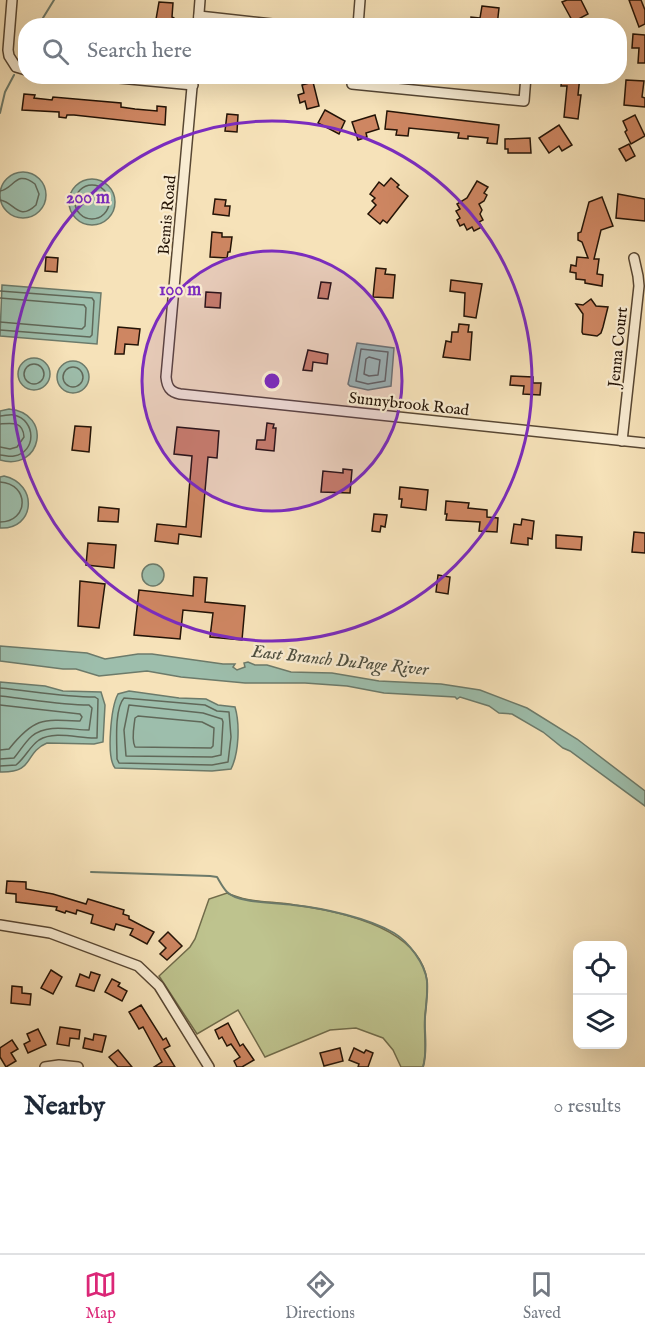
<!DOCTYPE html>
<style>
body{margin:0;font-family:"IM FELL English",serif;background:#f6f6f7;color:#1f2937}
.controls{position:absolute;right:18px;bottom:18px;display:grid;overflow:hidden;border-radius:12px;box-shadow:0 6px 24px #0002}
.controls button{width:54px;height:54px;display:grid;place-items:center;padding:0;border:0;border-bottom:2px solid #e0e1e3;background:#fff;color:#1f2937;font:30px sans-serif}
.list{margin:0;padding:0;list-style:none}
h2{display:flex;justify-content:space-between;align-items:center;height:78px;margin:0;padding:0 24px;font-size:26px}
h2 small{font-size:20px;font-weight:400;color:#747a83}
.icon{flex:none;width:33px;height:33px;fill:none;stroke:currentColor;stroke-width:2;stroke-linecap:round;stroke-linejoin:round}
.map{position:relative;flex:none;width:645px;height:1067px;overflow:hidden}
.search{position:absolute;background:#fff;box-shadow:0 6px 24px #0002;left:18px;right:18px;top:18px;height:66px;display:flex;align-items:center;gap:15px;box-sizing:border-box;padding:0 21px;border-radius:24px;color:#747a83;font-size:22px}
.sheet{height:186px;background:#fff}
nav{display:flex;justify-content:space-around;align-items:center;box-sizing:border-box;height:84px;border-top:2px solid #e0e1e3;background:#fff;font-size:16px;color:#747a83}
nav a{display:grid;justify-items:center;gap:3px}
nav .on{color:#db2777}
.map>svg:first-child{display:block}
.green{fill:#bec38e;stroke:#706b4a;stroke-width:1.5}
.water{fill:#9dbeac;stroke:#6c7a6a;stroke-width:1.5}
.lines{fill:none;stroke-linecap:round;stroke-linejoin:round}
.shore{stroke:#606859;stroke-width:1.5}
.stream{stroke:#6c7a6a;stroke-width:2}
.building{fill:#ce8662;stroke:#231306;stroke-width:1.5}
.minor-casing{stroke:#584733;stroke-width:12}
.minor{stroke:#f9ecd2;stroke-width:9}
.ring{fill:none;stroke:#7b2cbf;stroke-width:3}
.labels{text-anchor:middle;stroke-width:4.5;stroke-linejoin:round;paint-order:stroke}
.street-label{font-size:16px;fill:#231306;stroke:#f9ecd2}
.water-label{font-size:18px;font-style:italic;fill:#4e4f40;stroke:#f9ecd2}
.centre{fill:#7b2cbf;stroke:#f9ecd2;stroke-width:3}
.ring-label{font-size:18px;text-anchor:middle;font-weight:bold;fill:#7b2cbf;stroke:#f9ecd2;stroke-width:4.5;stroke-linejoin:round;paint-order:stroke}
</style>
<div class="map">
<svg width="645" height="1067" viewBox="0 0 645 1067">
<rect width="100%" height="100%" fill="#f6e2b9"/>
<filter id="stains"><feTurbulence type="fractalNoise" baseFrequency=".00333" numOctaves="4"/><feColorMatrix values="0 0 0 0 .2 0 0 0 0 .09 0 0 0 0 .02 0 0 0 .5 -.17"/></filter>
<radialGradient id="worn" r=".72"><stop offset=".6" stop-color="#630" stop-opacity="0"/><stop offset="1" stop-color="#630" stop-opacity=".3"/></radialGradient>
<path class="green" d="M227,893C248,903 272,901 295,905C338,911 419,927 427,980C428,991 426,1005 425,1017C423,1034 428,1050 423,1067H401L393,1050L383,1038L356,1028L330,1030L265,1057L238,1010L197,1034L159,976L190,947L195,939L209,899Z"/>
<g class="water">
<circle cx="23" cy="195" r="23"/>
<circle cx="92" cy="202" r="23"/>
<path d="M2,285L101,293L97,344L0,336Z"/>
<path d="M357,343L394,348L391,386L368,390L350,386L348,384Z"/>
<circle cx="34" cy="374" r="16"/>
<circle cx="73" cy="377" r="16"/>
<path d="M9,409C53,413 42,472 0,460V411Z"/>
<path d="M4,476C39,484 35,530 0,528V477Z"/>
<circle cx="153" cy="575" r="11"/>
<path d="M0,646L87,653L105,659L138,654H152L223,664H235L233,667L237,670L245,667L244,663L248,662L255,665H267L291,672L332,673L379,681L441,684L480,690L527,708L577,739L645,791V806L570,751L563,748L543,732L512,714L499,713L489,706L460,697L457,699L455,697L384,693L347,686L305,683H245L181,677L147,671L99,676L76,669H63L0,661Z"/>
<path d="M0,682L45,686L63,691L101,692L105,705L103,742L94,744L47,743C23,753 36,773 0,772Z"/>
<path d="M129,691L179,698L206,699L218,705L235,707C240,724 239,753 231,769L212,771L115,768C106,757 111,707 118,694Z"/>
</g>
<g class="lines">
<g class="shore">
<circle cx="92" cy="202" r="17"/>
<path d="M0,191C14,189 16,169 35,184L39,194L36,205C18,222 15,202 0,200"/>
<path d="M0,291L92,298L94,301L92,335L90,337L0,330"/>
<path d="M0,298L84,305L86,308L85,326L82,329L0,322"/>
<path d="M361,349L388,352L385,381L368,384L356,381Z"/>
<path d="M369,357L380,360L378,375L369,376L364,374L366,359Z"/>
<circle cx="34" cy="374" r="10"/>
<circle cx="73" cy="377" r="10"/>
<path d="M0,416C5,416 9,414 14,415C36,420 37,452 14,456C9,457 5,455 0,455"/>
<path d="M0,424C12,423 23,421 24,437L17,447L10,449L0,447"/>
<path d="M0,482C30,484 29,522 0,522"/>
<path d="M0,688C32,691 63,697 95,697L98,699L97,738C80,739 55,730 39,740C30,746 25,758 16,765L0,766"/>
<path d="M0,696C30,699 59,705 89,705L92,708L89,730C72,730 47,723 32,736C25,742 20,751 14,758L0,759"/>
<path d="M124,698L205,705L217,711L229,712L231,737L228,762L212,765L119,763L117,759C117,744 114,709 124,698Z"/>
<path d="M0,705L80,714L82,717L80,721C42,719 34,718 9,749L0,750"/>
<path d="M129,705L203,713L222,719L223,722L221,755L212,757L126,756L124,730Z"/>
<path d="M138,716L202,722L214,728L213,746L211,748L135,747C131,739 134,727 135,718Z"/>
</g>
<g class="stream">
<path d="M38,26L54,0"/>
<path d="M21,59L26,45"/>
<path d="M0,113L5,92L14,75"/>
<path d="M91,872L210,876L217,877C220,882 223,888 227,892C239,904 277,902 293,905C323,908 368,918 394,933C409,942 425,964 427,981C428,993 426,1006 425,1017C424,1035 428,1050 423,1067"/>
</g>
</g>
<g class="building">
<path d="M567,0H581L588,14L573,22L562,2Z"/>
<path d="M629,0H641L645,10V24L639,27Z"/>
<path d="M159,2L173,3L172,17L174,18V26L155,25Z"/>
<path d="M482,6L499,8L497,26H471V17L480,18Z"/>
<path d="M633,34L645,35V63H638L639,48H632Z"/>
<path d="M562,76H580L578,95H581L578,119L564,117L567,86H561Z"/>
<path d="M626,80L644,81L642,97L645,98V107L624,105Z"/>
<path d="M313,82L319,106L307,109L305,101L300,103L298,95L304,93L302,85Z"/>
<path d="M24,94L35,95L34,98L52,100L53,97L121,103V107L135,109L157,111V106L166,107L165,125L74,115H67L66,118L59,117V112L22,110Z"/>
<path d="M325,110L345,121L339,134L318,123Z"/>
<path d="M387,111L499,125L497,144L487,143L488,138L468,136V139L458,138L459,133L409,128L408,136L396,135L397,130L385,129Z"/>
<path d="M227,114L238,115L237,132L225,131Z"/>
<path d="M375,115L379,129L366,133L367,137L358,140L352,122Z"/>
<path d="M635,115L645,136L631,144L625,132L627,130L623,121Z"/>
<path d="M559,125L572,145L562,151L559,146L549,153L539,138Z"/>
<path d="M530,138L531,153H508V149H505V139Z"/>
<path d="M629,144L635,156L626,161L619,149Z"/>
<path d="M391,178L399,185L397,187L408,196L387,223L383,220L380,224L368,214L376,205L372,201L375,198L370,194L379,182L384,186Z"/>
<path d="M477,181L488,187L484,193L487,195L484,201L479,204L482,210L480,214L483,220L479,222L482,227L474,231L472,227L467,230L464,224L460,226L457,220L460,218L456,211L460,209L457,204L467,198Z"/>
<path d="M618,194L645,199V221L616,218Z"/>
<path d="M602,197L613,226L601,230L594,259H599L597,274L603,275L602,286L585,283V280L576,279V273L570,272L571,265L576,266L577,257L588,258L582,242L578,240V233L581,232L589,202Z"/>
<path d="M215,199L226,200L225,206H230L229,216L213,214Z"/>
<path d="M212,232L222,233V237H232L230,252H228L227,258L210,257Z"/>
<path d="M46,257L58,258L57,272L45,271Z"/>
<path d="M376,268L386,269L385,274L395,275L393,298L373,297Z"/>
<path d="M451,280L482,284L476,318L464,316L465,293L450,291Z"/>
<path d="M321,282L331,283L328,299L318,298Z"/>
<path d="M206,292L221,293L220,308L205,307Z"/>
<path d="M591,299L596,306L608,307L603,327L601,333L597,336L583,334L582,332L583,314L576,304L583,305Z"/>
<path d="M459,324L469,325L468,332H472L470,360L443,357L446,341L451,342L452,332H458Z"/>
<path d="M118,327L140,329L138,345L125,344L124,354H115Z"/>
<path d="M308,350L328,354L327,364L313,362L312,371L303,370Z"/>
<path d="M511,376L533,377V383H541L540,395L523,394L524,386L510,385Z"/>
<path d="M267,423L274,424L273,428H276L274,451L256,449L257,440H265Z"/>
<path d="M75,426L91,427L89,452L72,450Z"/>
<path d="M177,427L219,431L217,458L208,457L201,537L179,534L178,544L155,541L157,524L186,527L192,456L174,454Z"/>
<path d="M343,469L352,470L350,493L321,492L323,471L343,473Z"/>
<path d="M400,487L428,490L426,510L401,507L402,499H399Z"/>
<path d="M446,501L469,503L468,508L487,510V517L498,518L497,532L479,531L480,522L446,520L447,514H445Z"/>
<path d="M99,507L119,509L118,522L98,521Z"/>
<path d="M374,514L387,515L385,527L381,526L380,532L372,531Z"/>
<path d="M522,519L534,521L532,539L528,538V545L511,543L514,524L521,525Z"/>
<path d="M634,532L645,533V553L632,552Z"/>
<path d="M556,535L582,537L581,550L556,548Z"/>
<path d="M88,543L116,545L114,568L86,565Z"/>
<path d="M438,575L450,577L448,594L436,592Z"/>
<path d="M194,577L207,578L205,602L245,606L242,640L210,637L213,613L183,610L180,639L134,635L139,590L193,596Z"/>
<path d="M80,581L105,584L99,628L78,626Z"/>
<path d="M7,881L26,882V889L53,894L86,904L88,899L124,910L123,914L129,916V919L154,932L147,944L130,935L133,929L116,924L114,930L91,923L93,915L77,910L76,914L66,911L65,913L56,910L57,907L16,902V894L6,893Z"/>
<path d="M168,932L182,946L167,960L160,954L166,948L159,941Z"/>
<path d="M51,970L62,977L53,994L41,988Z"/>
<path d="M91,972L100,975L94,991L76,986L80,974L89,978Z"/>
<path d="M112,979L120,983L118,986L127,991L122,1001L105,992Z"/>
<path d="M12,986L22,987V993L31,994L30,1005L11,1003Z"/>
<path d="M141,1005L163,1040L166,1038L170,1046L164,1049L175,1067H154L162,1062L143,1027L139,1029L129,1012Z"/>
<path d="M228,1023L240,1046L243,1044L254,1060L242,1067H237L234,1061L240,1057L231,1044L227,1046L222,1037L219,1039L215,1030Z"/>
<path d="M60,1027L80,1030L79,1039L70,1038L69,1046L57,1044Z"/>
<path d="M38,1029L46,1045L28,1053L24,1044L30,1041L27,1034Z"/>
<path d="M94,1034L106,1036L102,1052L83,1048L85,1038L93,1040Z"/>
<path d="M12,1040L18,1049L11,1053L16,1061L6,1067L0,1057V1048Z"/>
<path d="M340,1048L343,1061L324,1066L320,1053Z"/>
<path d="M354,1048L364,1053L366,1050L373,1053L368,1067H358L359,1064L349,1060Z"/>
<path d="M118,1050L132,1067H118L109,1057Z"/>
</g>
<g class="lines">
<defs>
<g id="minor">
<path d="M12,0L8,50L9,56L16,67L26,70"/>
<path d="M199,16L291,26"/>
<path d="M198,26L200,0"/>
<path d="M358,26L360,0"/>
<path d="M98,76L193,85"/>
<path d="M193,76L166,377C167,387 170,392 180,394L645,443"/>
<path d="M353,76L352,84L524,101L526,76"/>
<path d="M622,441L639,286L638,276L634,258"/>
<path d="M0,925L50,933L138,966L159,986L209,1067"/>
<path d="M45,1067L59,1065L78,1067"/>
</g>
</defs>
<use href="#minor" class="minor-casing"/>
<use href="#minor" class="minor"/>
</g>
<circle cx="272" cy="381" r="130" fill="#7b2cbf" fill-opacity=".12"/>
<g class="ring">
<circle cx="272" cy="381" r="130"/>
<circle cx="272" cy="381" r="260"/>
</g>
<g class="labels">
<g class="street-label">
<text transform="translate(166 215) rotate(-85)" y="6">Bemis Road</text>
<text transform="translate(617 347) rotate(-84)" y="6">Jenna Court</text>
<text transform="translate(409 403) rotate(6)" y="6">Sunnybrook Road</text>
</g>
<g class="water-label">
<text transform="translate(340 660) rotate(6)" y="6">East Branch DuPage River</text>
</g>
</g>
<circle cx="272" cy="381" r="9" class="centre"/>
<g class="ring-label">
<text x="88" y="203">200 m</text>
<text x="180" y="295">100 m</text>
</g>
<rect width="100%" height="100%" filter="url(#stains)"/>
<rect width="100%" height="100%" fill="url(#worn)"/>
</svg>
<div class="controls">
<button><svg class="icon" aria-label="locate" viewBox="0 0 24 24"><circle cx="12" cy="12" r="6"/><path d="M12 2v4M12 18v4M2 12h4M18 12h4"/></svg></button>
<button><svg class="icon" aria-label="layers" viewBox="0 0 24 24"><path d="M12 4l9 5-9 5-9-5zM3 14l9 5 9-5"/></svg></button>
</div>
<div class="search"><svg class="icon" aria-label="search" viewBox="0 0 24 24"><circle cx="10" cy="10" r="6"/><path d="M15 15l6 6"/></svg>Search here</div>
</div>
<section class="sheet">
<h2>Nearby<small>0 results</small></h2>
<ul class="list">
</ul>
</section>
<nav>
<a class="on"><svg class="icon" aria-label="map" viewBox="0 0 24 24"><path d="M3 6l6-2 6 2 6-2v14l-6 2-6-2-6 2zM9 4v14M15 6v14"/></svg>Map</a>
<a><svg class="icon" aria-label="directions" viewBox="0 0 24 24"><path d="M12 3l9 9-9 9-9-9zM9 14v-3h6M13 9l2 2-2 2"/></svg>Directions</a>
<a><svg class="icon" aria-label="saved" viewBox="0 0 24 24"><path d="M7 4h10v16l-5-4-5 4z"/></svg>Saved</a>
</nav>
